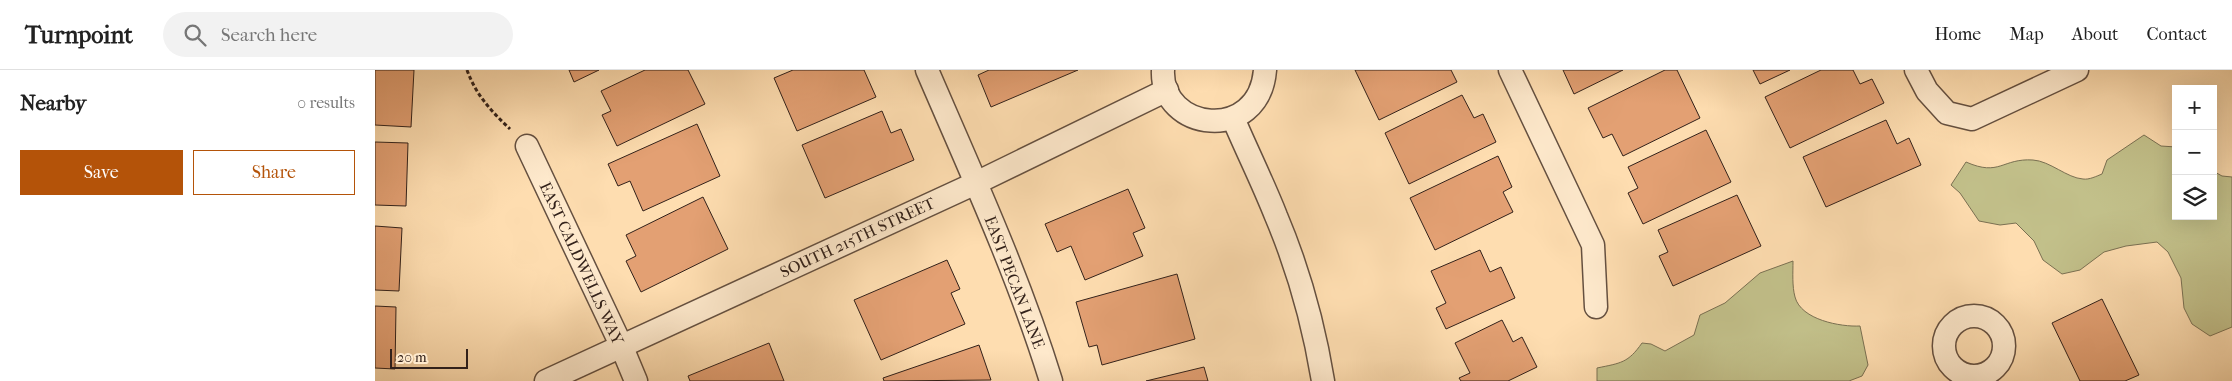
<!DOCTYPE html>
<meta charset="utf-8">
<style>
body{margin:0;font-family:"IM FELL French Canon",serif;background:#f2f2f2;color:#222}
.controls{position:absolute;right:15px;top:15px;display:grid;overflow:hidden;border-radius:0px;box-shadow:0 5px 20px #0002}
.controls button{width:45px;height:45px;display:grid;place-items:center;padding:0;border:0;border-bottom:1px solid #e0e0e0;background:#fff;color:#222;font:25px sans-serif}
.scale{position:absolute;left:15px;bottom:12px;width:78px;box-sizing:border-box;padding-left:5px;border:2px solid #32211a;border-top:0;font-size:14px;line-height:18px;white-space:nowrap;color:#32211a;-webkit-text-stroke:4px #fee9cc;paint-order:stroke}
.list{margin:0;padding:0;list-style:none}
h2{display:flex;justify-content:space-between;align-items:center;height:65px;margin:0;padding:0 20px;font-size:21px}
h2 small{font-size:16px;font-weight:400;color:#767676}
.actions{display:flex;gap:10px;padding:15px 20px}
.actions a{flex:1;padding:11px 0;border:1px solid #b45309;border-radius:0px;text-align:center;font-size:18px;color:#b45309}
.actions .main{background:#b45309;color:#fff}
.icon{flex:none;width:28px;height:28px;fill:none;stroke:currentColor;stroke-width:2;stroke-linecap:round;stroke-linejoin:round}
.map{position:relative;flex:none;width:1857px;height:311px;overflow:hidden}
header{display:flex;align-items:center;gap:30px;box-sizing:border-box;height:70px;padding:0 25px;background:#fff;border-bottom:1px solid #e0e0e0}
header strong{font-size:24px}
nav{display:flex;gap:28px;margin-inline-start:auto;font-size:18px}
.search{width:350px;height:45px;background:#f2f2f2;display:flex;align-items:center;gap:12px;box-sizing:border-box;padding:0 18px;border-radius:28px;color:#767676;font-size:19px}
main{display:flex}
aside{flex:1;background:#fff}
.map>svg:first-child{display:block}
.green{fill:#c2c08a;stroke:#7a7052}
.building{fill:#e3a073;stroke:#32211a}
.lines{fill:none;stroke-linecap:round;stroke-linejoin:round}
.street-casing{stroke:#655040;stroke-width:25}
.path{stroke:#32211a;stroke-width:3;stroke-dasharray:4 2.5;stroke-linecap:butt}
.street{stroke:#fee9cc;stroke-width:22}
.labels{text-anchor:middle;stroke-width:4.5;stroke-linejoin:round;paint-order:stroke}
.street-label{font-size:16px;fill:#32211a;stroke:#fee9cc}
</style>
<header>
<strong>Turnpoint</strong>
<div class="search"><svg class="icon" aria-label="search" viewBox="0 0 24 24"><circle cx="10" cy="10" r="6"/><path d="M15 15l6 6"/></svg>Search here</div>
<nav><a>Home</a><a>Map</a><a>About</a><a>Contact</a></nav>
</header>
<main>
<aside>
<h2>Nearby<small>0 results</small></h2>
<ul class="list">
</ul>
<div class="actions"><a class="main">Save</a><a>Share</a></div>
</aside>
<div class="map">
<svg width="1857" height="311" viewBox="0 0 1857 311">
<rect width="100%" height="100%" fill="#feddb0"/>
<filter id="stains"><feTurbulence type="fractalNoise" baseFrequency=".004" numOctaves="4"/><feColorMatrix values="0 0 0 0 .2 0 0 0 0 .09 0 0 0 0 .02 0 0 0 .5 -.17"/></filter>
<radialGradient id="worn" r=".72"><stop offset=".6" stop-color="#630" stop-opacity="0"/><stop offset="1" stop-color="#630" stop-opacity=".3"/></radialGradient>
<g class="green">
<path d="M1769,65L1786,76L1801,77V146H1838V101L1847,106L1857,107V257L1835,266L1817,254L1809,238L1806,208L1793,182L1782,172L1751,176L1729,182L1705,200L1687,204L1668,190L1659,171L1641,153L1625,155L1604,151L1585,123L1576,115L1591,92C1625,107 1627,88 1658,90C1675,91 1692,108 1708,109C1714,110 1722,106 1727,104L1732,90Z"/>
<path d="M1418,191C1418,203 1417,216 1420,227C1426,250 1466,257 1485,256L1493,295L1487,306L1474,311H1222V298C1246,293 1253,293 1267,273L1276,274L1290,281L1319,265L1325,245L1350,233L1385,203Z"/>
</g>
<g class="building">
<path d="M0,0H39L36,57L0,55Z"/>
<path d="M194,0H224L199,12Z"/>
<path d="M270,0H313L330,34L242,76L227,45L236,41L226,21Z"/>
<path d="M418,0H489L501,27L422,61L399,8Z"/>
<path d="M614,0H703L616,37L603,5Z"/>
<path d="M980,0H1076L1082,12L1004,50Z"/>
<path d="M1188,0H1248L1199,24Z"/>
<path d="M1290,0H1302L1325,48L1248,86L1237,64L1228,68L1213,38Z"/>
<path d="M1378,0H1415L1385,14Z"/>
<path d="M1446,0H1478L1485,14L1497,9L1509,33L1415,78L1390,27Z"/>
<path d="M1087,25L1099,48L1108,44L1121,72L1034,114L1010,63Z"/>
<path d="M507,41L516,63L526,59L539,90L450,128L427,75Z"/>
<path d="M1511,50L1522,74L1534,68L1546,95L1451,137L1428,87Z"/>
<path d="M322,54L345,106L268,141L255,111L243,116L233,94Z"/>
<path d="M1331,60L1356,112L1268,154L1253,123L1263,118L1253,97Z"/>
<path d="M0,72L33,73L31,136L0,135Z"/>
<path d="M1123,86L1137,117L1128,122L1138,142L1060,180L1035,128Z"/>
<path d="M753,119L770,158L758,163L768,186L710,210L696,176L682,182L670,154Z"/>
<path d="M1362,125L1386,176L1298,216L1284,186L1293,182L1283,160Z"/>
<path d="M328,127L353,179L266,222L251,191L261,186L251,165Z"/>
<path d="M0,156L27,158L24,221L0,220Z"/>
<path d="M1105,180L1115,202L1126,197L1140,228L1071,259L1061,238L1071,233L1056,201Z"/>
<path d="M572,190L585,219L576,223L590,254L506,290L479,230Z"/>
<path d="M802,204L820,269L727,295L722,275L714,277L701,232Z"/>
<path d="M1727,229L1764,305L1750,311H1705L1677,253Z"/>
<path d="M0,236L21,237L20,299L0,298Z"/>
<path d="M1127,250L1138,272L1147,267L1162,297L1133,311H1086L1084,308L1095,303L1080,273Z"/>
<path d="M394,273L409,311H315L313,306Z"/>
<path d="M604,275L616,310L509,311L508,308Z"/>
<path d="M829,297L833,311H771Z"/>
</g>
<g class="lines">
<defs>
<g id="street">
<path d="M552,0C596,102 643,204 676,311"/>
<path d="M788,0C785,61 884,74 890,0"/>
<path d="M1135,0L1218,175L1221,237"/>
<path d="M1541,0L1552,21L1572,43L1597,49L1702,0"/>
<path d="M858,48C872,81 888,113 901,146C923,198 939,256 948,311"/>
<path d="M152,76L246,275L261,311"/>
<circle cx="1599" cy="276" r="30"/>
<path d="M171,311L601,113L792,20"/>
</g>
</defs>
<use href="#street" class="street-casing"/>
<path class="path" d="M92,0C101,25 116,41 135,59"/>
<use href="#street" class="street"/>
</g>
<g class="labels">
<g class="street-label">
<text transform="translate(482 167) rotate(-25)" y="6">SOUTH 215TH STREET</text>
<text transform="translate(207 193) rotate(65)" y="6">EAST CALDWELLS WAY</text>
<text transform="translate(640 212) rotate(69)" y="6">EAST PECAN LANE</text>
</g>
</g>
<rect width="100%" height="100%" filter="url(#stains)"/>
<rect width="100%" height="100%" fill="url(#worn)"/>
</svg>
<div class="controls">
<button>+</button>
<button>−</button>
<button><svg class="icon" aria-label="layers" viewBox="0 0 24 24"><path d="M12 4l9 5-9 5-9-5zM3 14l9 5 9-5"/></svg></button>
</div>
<div class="scale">20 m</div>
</div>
</main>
